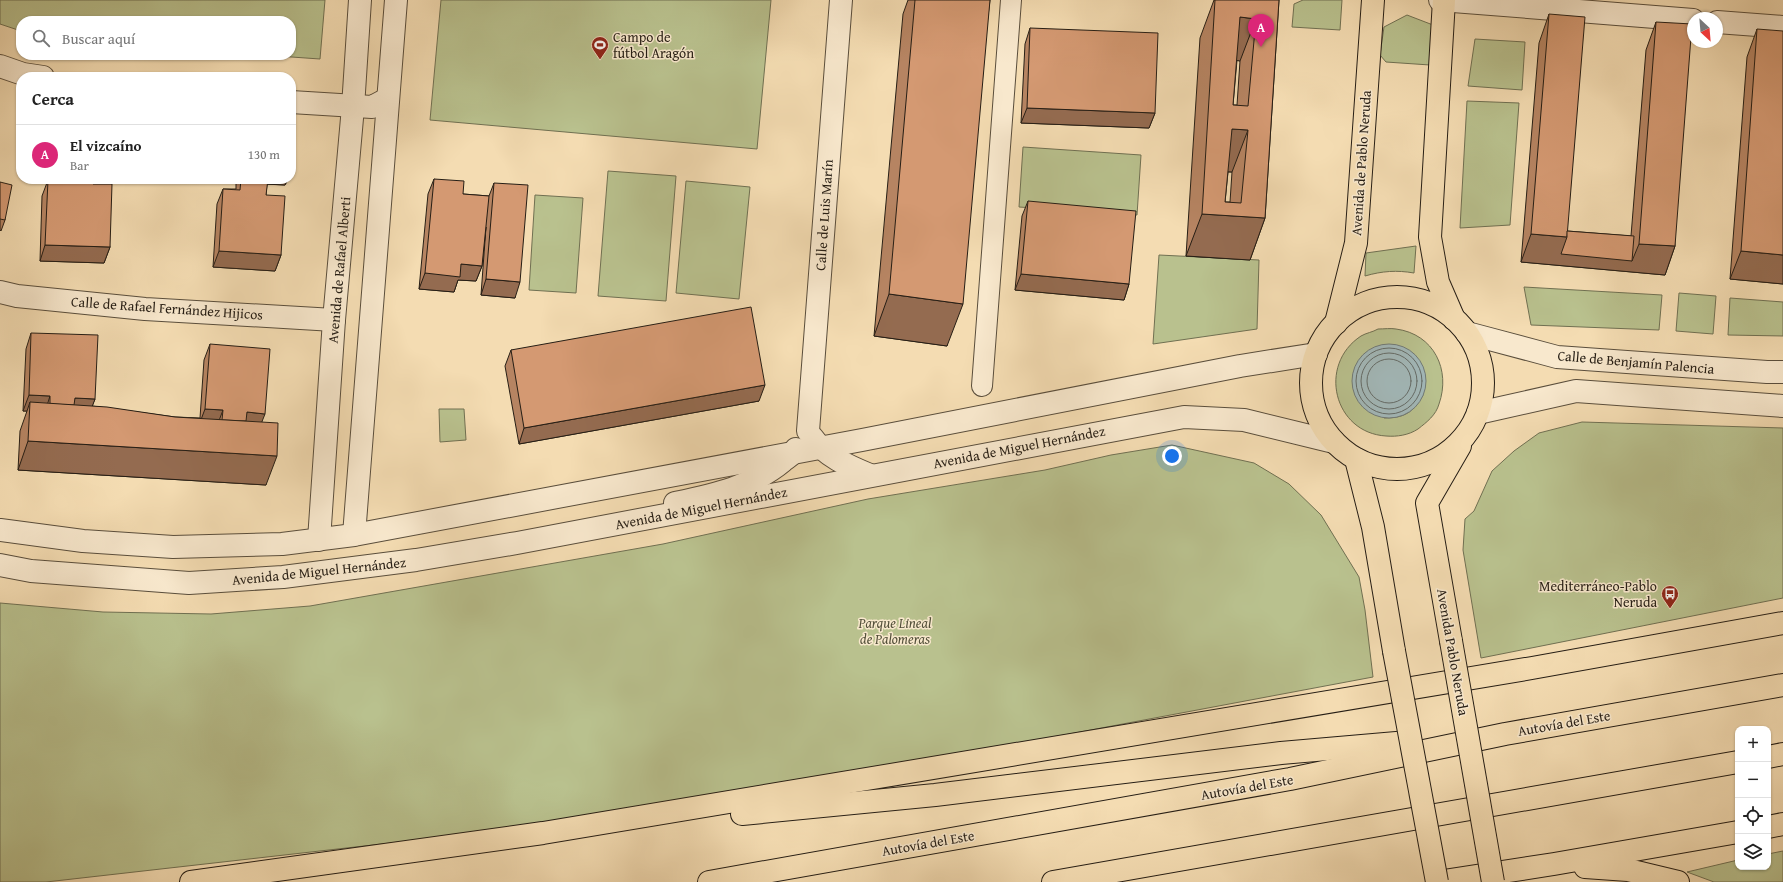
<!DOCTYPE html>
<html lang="es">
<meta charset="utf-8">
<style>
body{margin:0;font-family:"Gentium Book Plus",serif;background:#f2f2f2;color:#222}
.controls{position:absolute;right:12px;bottom:12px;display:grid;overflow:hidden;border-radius:8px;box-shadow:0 1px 3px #0004}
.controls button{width:36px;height:36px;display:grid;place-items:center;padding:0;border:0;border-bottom:1px solid #e0e0e0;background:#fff;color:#222;font:20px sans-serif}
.compass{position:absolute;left:1687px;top:12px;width:36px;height:36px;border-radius:50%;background:#fff;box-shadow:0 1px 3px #0004;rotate:154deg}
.you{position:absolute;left:1172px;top:456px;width:14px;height:14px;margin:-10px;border:3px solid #fff;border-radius:50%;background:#1a73e8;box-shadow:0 0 0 6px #1a73e833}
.badge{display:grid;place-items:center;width:26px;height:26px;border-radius:50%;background:#db2777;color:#fff;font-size:13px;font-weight:700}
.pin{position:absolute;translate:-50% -33px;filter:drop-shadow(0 1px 2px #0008)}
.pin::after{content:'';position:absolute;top:21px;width:14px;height:12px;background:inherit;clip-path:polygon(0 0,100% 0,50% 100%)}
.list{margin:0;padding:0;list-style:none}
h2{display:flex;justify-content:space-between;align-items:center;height:52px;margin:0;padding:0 16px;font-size:17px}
h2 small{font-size:13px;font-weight:400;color:#767676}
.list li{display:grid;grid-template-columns:26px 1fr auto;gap:12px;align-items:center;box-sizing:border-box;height:60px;padding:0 16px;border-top:1px solid #e0e0e0}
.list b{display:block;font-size:15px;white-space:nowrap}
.list p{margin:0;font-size:13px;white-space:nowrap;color:#767676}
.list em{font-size:13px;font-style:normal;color:#767676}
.icon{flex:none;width:22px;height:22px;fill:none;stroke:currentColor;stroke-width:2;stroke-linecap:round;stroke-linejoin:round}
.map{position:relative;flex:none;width:1783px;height:882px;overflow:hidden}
.search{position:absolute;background:#fff;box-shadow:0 1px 3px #0004;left:16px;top:16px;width:280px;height:44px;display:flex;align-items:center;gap:10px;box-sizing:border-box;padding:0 14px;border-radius:16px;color:#767676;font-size:15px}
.panel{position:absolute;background:#fff;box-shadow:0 1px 3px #0004;left:16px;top:72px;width:280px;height:112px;border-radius:16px}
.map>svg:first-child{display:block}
.green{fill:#b9c18e;stroke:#707052;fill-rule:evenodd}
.water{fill:#a2b8b9;stroke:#707a77}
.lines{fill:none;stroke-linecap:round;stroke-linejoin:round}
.shore{stroke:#646b67;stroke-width:1}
.pedestrian-casing{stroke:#5a4e3c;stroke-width:22}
.minor-casing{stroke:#5a4e3c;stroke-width:24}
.tertiary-casing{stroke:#5a4e3c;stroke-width:24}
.primary-casing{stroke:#261e15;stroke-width:24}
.motorway-casing{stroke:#261e15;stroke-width:24}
.pedestrian{stroke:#f8e8cd;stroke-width:20}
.minor{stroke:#f8e8cd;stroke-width:22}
.tertiary{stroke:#f8e8cd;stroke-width:22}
.primary{stroke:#f4dcb2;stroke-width:22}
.motorway{stroke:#f4dcb2;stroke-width:22}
.primary-bridge-casing{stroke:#261e15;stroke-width:24;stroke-linecap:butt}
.primary-bridge{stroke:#f4dcb2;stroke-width:22}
.wall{fill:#b68462;stroke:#261e15;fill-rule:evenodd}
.shaded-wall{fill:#946b50;stroke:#261e15}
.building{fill:#d49972;stroke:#261e15;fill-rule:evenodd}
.labels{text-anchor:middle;stroke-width:3;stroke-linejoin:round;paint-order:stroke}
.poi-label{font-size:14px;fill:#261e15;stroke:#f8e8cd;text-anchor:start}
.street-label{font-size:14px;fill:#261e15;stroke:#f8e8cd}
.park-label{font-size:14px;font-style:italic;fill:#524f39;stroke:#f8e8cd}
</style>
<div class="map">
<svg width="1783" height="882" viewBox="0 0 1783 882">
<rect width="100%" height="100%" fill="#f4dcb2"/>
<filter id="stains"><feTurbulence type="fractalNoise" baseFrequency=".005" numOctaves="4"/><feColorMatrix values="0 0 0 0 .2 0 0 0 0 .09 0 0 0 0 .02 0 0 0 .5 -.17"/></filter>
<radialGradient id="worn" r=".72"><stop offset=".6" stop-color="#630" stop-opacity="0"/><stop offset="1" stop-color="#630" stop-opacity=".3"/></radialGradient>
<g class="green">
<path d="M0,0H325L320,59L263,55H291V21H21V31L0,24Z"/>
<path d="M441,0H771L757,149L430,120Z"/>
<path d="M1303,0H1342L1340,30L1292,27L1294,4Z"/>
<path d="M1407,15L1433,25L1430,65L1386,62L1380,55L1384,27Z"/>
<path d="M1475,39L1525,42L1522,90L1468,86Z"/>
<path d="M1467,101L1519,103L1510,225L1460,228Z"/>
<path d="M1023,147L1141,155L1137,215L1019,207Z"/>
<path d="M608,171L676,176L666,301L598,296Z"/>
<path d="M686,181L750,187L739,299L676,293Z"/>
<path d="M535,195L583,198L576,293L529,290Z"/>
<path d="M1416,246L1414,273C1397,270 1382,271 1365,276L1366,253Z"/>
<path d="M1159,255L1259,260L1257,329L1153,344Z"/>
<path d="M1524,287L1662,295L1659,330L1531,325Z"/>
<path d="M1679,293L1716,296L1713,334L1676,331Z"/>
<path d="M1730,298L1783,302V336L1728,335Z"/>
<path d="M1378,329C1384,329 1391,328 1396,329C1434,334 1451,370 1439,404C1436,415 1427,422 1418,429C1409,435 1397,437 1386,436C1334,433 1317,365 1361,336C1366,333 1373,332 1378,329ZM1377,347L1423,395C1413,413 1404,418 1384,418L1358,362L1366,353Z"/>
<path d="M439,409H464L466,440L440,442Z"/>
<path d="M1582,422L1783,428V598L1481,658L1463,550L1465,519L1474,511L1492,471L1514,451L1539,433Z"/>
<path d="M1172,445L1254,463L1289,484L1321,515L1359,577L1365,610L1373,677L638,815L46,882H0V603L103,612L211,614L310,606L663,544L868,499L1045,470L1111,455Z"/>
<path d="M1783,851V882H1714L1687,872L1738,860V867H1768V854Z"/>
</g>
<circle class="water" cx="1389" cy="381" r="37"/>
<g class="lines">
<g class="shore">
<circle cx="1389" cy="381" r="33"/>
<circle cx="1389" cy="381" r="28"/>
<circle cx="1389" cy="381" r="22"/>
</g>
<defs>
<path id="pedestrian" d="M982,386L1011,0"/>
<g id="minor">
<path d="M1440,0L1693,20"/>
<path d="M1717,22L1783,27"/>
<path d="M0,66L23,74L43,77"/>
<path d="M291,102L372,107L387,99"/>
<path d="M0,292L17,296L145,309L334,320"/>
<path d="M808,431L841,0"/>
<path d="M812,437C825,456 848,466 870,475"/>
<path d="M675,503C713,495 752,487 783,461C788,457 793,454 796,449"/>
<path d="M354,535L396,0"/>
<path d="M319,540L334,320L353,107L360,0"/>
</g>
<g id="tertiary">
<path d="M1467,333L1557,357L1767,372H1783"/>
<path d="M1478,413L1576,391L1783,406"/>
<path d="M0,530L83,541L173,547L282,544L354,535L862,440L1240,366L1316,354"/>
<path d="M0,565L31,571L189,583L283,577L416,560L517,543L1184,417L1244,420L1334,442"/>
</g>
<g id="primary">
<path d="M1444,0L1430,237L1438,282L1454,319"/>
<circle cx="1397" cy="383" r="86"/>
<path d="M1336,323L1356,243L1373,0"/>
<path d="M1356,459L1373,527L1394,651"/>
<path d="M1451,641L1427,503L1460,446"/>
</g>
<g id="motorway">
<path d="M1768,757L1783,754"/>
<path d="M742,814L935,795L1281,753L1408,742"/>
<path d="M1768,827L1783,824"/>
<path d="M1585,867L1628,870L1678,882"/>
<path d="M191,882L543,833L1532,668L1783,623"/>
<path d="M709,882L1290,779L1505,734L1783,685"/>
<path d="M1053,882L1738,762"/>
<path d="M1437,882L1554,864L1738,832"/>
</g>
</defs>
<use href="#pedestrian" class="pedestrian-casing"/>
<use href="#minor" class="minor-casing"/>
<use href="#tertiary" class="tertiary-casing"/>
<use href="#primary" class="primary-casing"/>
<use href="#motorway" class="motorway-casing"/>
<use href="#pedestrian" class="pedestrian"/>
<use href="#minor" class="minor"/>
<use href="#tertiary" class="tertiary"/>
<use href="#primary" class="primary"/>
<use href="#motorway" class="motorway"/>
<defs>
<g id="primary-bridge">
<path d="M1451,641L1493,882"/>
<path d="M1394,651L1437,882"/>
</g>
</defs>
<use href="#primary-bridge" class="primary-bridge-casing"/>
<use href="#primary-bridge" class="primary-bridge"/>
</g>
<g class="wall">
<path d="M908,0H990L947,346L874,336L903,14Z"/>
<path d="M1214,0H1279L1265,218L1250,260L1186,256L1200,38ZM1237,60L1240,61L1237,105H1233ZM1228,172H1232L1230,202H1225Z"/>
<path d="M1549,14L1567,231L1631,236L1646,50L1656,22L1675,246L1665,275L1521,262L1539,43Z"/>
<path d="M1030,28L1155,113L1149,128L1021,123L1025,44Z"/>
<path d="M1757,29L1783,284L1730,279L1747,57Z"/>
<path d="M63,179H93V184L110,247L104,263L40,261L42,196L48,180L63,181Z"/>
<path d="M213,179H288L285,185L267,184L266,195L281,255L275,271L213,267L217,204L223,189H236V181Z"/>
<path d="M434,179L463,194L489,196L494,183L515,298L481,295L486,227L482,266L476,281L458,280L454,292L419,289L428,194Z"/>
<path d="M0,182L5,220L1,231L0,230Z"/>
<path d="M1028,201L1129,284L1124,300L1015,290L1022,216Z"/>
<path d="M31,333L95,399L92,406L175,417L200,418L204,360L210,344L262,422L266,485L18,470L20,431L27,411H23L26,349Z"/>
<path d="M511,350L759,401L519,444L505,366Z"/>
</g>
<g class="shaded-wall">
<path d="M1240,17L1256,19L1240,61L1225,59Z"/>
<path d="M1027,108L1155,113L1149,128L1021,123Z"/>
<path d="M1232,129L1248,130L1232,172L1217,171Z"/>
<path d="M213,179H237L236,181Z"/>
<path d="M264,179H288L285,185L263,184Z"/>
<path d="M1202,214L1265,218L1250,260L1186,256Z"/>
<path d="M1531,234L1567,237L1632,261L1639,244L1675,246L1665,275L1521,262Z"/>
<path d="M45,245L110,247L104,263L40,261Z"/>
<path d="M219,251L281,255L275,271L213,267Z"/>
<path d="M1741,251L1783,255V284L1730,279Z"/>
<path d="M461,264L482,266L476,281L458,280L454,292L419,289L425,273Z"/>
<path d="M1021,274L1129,284L1124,300L1015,290Z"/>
<path d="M486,279L520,282L515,298L481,295Z"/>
<path d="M889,294L963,304L947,346L874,336Z"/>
<path d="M765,385L759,401L519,444L524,428Z"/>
<path d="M29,395L50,396L45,412L30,402L27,411H23Z"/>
<path d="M75,398L95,399L89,415L72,406Z"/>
<path d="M205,409L223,410L217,426L199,425Z"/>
<path d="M247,412L265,414L259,429L240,438Z"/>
<path d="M28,441L277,456L266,485L18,470Z"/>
</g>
<g class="building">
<path d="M915,0H990L963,304L889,294Z"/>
<path d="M1215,0H1279L1265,218L1202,214ZM1240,17L1256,19L1248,106L1233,105ZM1232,129L1248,130L1241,203L1225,202Z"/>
<path d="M1549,14L1585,17L1567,237L1531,234Z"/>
<path d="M1656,22L1692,24L1675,246L1639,244Z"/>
<path d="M1030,28L1158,33L1155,113L1027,108Z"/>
<path d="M1757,29L1783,31V255L1741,251Z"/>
<path d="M291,132H293L291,169Z"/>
<path d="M68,179H93V184H112L110,247L45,245L48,180L68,181Z"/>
<path d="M241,179H268L266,195L285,196L281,255L219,251L223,189L240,190Z"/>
<path d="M434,179L464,181L463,194L489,196L482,266L461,264L460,277L425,273Z"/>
<path d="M0,182L12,185L5,220L0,219Z"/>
<path d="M494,183L528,185L520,282L486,279Z"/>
<path d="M1028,201L1136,211L1129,284L1021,274Z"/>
<path d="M1567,231L1634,236L1632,261L1561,254L1567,237Z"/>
<path d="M751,307L765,385L524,428L511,350Z"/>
<path d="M31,333L98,335L95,399L75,398L74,405L50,404V396L29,395Z"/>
<path d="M210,344L270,349L265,414L247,412L246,421L222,420L223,410L205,409Z"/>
<path d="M30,402L107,407L175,417L278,423L277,456L28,441Z"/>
</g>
<defs>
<symbol id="stadium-pin" viewBox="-11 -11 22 30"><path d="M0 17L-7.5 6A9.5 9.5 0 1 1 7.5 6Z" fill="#8f2418" stroke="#f8e8cd"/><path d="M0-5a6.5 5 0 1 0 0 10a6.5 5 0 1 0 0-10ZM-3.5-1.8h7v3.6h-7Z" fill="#fff"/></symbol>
<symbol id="bus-pin" viewBox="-11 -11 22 30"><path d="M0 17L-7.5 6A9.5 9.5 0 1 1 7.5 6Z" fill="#8f2418" stroke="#f8e8cd"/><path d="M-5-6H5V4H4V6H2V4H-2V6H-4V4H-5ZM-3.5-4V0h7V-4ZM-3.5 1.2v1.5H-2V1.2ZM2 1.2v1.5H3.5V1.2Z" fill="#fff"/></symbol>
</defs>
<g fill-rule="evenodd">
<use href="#stadium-pin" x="590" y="35" width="20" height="27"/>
<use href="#bus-pin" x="1660" y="584" width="20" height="27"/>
</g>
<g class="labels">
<g class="poi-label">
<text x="613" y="42">Campo de<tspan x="613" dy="16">fútbol Aragón</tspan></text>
<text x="1657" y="591" text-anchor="end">Mediterráneo-Pablo<tspan x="1657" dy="16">Neruda</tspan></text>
</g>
<g class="street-label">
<text transform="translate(1361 163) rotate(-86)" y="5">Avenida de Pablo Neruda</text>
<text transform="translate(824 215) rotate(-86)" y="5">Calle de Luis Marín</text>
<text transform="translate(339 270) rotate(-85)" y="5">Avenida de Rafael Alberti</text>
<text transform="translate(167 308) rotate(4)" y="5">Calle de Rafael Fernández Hijicos</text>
<text transform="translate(1636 362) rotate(5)" y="5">Calle de Benjamín Palencia</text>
<text transform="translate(1019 447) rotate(-11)" y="5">Avenida de Miguel Hernández</text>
<text transform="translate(701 508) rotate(-11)" y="5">Avenida de Miguel Hernández</text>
<text transform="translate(319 571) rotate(-6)" y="5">Avenida de Miguel Hernández</text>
<text transform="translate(1453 652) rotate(80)" y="5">Avenida Pablo Neruda</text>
<text transform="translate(1564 723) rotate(-10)" y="5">Autovía del Este</text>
<text transform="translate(1247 787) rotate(-10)" y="5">Autovía del Este</text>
<text transform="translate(928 843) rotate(-10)" y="5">Autovía del Este</text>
</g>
<g class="park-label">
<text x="895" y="628">Parque Lineal<tspan x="895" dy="16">de Palomeras</tspan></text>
</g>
</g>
<rect width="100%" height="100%" filter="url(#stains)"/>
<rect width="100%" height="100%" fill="url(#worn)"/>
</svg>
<div class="controls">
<button>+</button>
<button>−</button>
<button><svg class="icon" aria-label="locate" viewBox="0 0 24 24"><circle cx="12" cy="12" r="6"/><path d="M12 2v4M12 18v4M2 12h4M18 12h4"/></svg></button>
<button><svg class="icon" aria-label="layers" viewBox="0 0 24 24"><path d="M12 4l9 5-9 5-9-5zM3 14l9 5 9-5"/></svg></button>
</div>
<svg class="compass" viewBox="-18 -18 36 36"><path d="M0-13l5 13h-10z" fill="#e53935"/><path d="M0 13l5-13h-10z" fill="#767676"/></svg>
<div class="you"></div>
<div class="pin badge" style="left:1261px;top:47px">A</div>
<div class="search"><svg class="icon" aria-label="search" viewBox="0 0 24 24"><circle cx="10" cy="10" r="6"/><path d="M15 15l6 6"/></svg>Buscar aquí</div>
<section class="panel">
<h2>Cerca<small></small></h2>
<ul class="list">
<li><span class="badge">A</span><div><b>El vizcaíno</b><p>Bar</p></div><em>130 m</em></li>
</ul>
</section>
</div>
